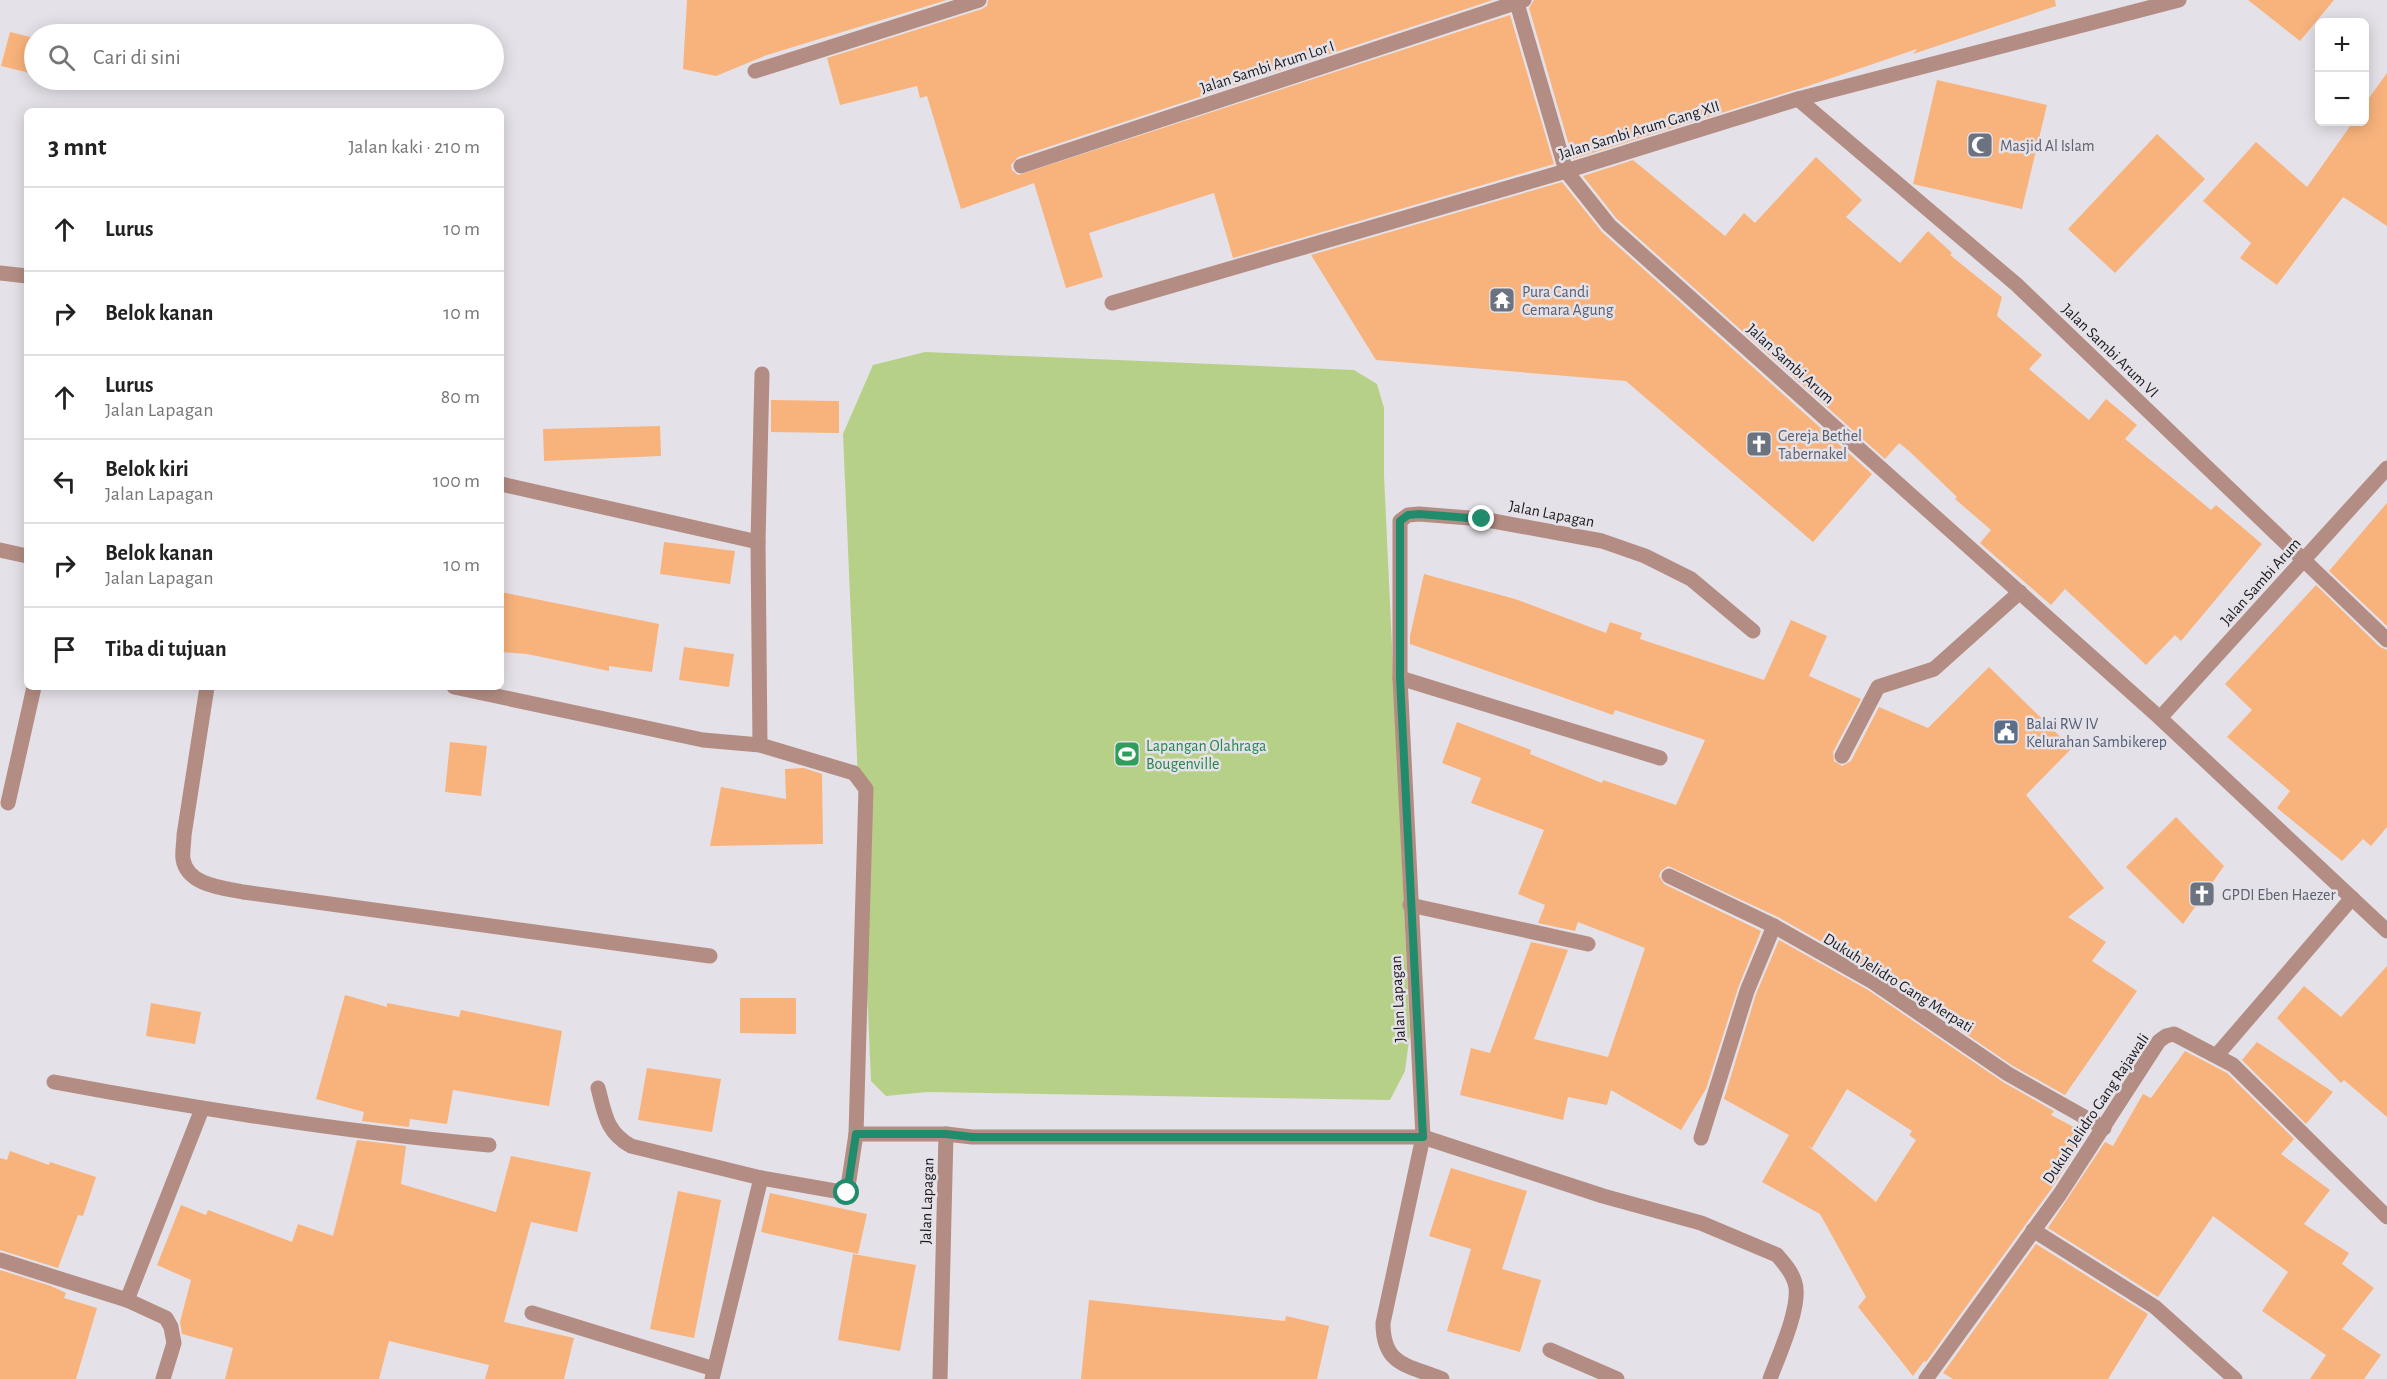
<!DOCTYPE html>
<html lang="id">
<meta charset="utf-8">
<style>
body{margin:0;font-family:"Alegreya Sans",sans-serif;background:#f6f6f6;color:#222}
.controls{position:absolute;right:18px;top:18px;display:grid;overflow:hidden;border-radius:9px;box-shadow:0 3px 15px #0003}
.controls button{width:54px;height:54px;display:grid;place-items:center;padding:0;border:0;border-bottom:2px solid #e0e0e0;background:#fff;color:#222;font:30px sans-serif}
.stop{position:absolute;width:18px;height:18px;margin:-14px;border:4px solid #208c6b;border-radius:50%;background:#fff}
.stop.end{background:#208c6b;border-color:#fff;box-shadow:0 2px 6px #0008}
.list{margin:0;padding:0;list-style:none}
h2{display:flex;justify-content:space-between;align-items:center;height:78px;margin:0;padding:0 24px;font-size:26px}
h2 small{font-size:20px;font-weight:400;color:#767676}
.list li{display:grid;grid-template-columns:39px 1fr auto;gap:18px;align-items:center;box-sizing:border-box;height:84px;padding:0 24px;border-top:2px solid #e0e0e0}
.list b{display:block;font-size:22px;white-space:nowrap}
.list p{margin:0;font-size:20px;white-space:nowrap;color:#767676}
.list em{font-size:20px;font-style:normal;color:#767676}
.icon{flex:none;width:33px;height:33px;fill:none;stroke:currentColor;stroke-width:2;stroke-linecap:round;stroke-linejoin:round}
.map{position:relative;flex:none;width:2387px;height:1379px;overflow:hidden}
.search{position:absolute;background:#fff;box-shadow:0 3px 15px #0003;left:24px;top:24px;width:480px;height:66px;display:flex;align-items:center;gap:15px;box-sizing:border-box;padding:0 21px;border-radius:33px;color:#767676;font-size:22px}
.panel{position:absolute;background:#fff;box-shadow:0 3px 15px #0003;left:24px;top:108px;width:480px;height:582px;border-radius:9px}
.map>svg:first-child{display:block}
.green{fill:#b6d187}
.building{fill:#f8b37c;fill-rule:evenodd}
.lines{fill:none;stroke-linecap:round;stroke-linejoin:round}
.minor{stroke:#b38d83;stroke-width:15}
.route{stroke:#208c6b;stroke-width:8}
.labels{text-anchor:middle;stroke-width:5;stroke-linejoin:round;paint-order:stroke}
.street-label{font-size:16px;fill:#1a191b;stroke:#e5e1e8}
.worship-label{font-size:16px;fill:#5b616d;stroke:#e5e1e8;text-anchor:start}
.service-label{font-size:16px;fill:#4e5e75;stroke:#e5e1e8;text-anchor:start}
.leisure-label{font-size:16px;fill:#27864d;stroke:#e5e1e8;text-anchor:start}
</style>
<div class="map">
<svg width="2387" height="1379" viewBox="0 0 2387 1379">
<rect width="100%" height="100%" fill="#e5e1e8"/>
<path class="green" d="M925,352L1354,370L1377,384L1384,408V475L1410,1033L1405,1071L1390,1100L927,1092L886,1096L871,1081L843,434L873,365Z"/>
<g class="building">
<path d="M687,0H947L767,55L716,76L683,69Z"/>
<path d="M988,0H1493L1018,157L1011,165L1012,170L1018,175L1510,15L1554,164L1233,258L1214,193L1089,233L1103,277L1066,288L1034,183L961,209L927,96L920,98L917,86L840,105L827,58L982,9L987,6Z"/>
<path d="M1534,0H2055L2056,6L1913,54L1917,49L1808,86L1573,159L1529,8Z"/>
<path d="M2248,0H2334L2300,41Z"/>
<path d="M10,32L34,38V74L1,66Z"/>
<path d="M2387,73V226L2343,197L2277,285L2240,258L2251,243L2203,201L2256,142L2307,187L2353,122H2364V105Z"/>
<path d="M1937,80L2047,105L2022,209L1913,184Z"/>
<path d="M2157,134L2205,179L2115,273L2068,229Z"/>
<path d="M1816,157L1862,200L1846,217L1900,263L1928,231L1952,253L1950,255L2002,297L1997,316L2042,355L2029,369L2089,420L2106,399L2137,425L2125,439L2211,510L2216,505L2262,544L2181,641L2175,635L2146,665L2065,589L2051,605L1980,543L1991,530L1955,499L1957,497L1908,450L1899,443L1885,459L1616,218L1583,176L1633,160L1725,236L1744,213L1755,223Z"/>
<path d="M1562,182L1602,232L1872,474L1813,542L1626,381L1376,360L1311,255Z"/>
<path d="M771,400L839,401V433L771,432Z"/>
<path d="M660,426L661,456L544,461L543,429Z"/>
<path d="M2387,503V626L2329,571Z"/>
<path d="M664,542L735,551L730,584L660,574Z"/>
<path d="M1424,574L1515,599L1606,633L1610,622L1642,633L1640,639L1764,680L1791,620L1827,636L1809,676L1861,699L1833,752L1834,761L1842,766L1851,761L1879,707L1928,728L1989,667L2072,748L2026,795L2104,888L2068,917L2106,942L2092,961L2137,991L2065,1095L2013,1066L1878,974L1778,917L1668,866L1661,871L1659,876L1664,884L1761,931L1738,988L1706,1089L1681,1130L1611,1090L1607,1105L1568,1097L1563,1120L1460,1095L1471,1048L1490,1053L1531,942L1568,950L1534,1039L1608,1057L1645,948L1578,922L1575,931L1538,923L1545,905L1518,894L1544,830L1471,803L1481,778L1442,763L1457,722L1531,750L1530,754L1602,783L1603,780L1676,805L1705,740L1615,710L1613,715L1410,644V636Z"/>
<path d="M2316,585L2380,647L2387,650V827L2371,846L2363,839L2342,861L2277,808L2290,791L2227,737L2252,710L2225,684Z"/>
<path d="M501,592L659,624L652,672L609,666V671L527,654L501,652Z"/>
<path d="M684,647L734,654L729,687L679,680Z"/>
<path d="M450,742L487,746L481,796L445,792Z"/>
<path d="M804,768L822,774L823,844L710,846L721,787L786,799L785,769Z"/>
<path d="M2176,817L2224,866L2183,924L2126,867Z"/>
<path d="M1779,940L1868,990L2003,1082L2054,1111L2051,1115L2087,1134L2052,1188L1926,1362L1924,1361L1913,1376L1858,1307L1866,1297L1820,1214L1762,1182L1789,1135L1724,1099L1756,994ZM1847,1089L1912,1131L1909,1135L1916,1140L1876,1202L1807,1145L1812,1148Z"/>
<path d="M2387,966V1117L2344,1080L2341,1083L2277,1018L2304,986L2341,1017Z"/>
<path d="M345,995L387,1007V1003L459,1017L461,1010L562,1031L549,1106L453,1090L447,1124L410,1119L409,1127L362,1121L364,1112L316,1099Z"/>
<path d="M740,998H796V1034L740,1033Z"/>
<path d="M151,1003L201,1012L195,1044L146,1036Z"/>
<path d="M2257,1042L2333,1092L2306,1124L2242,1060Z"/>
<path d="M2185,1051L2227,1073L2294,1139L2281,1154L2330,1190L2304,1224L2349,1253L2342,1264L2374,1288L2342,1329L2381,1355L2364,1379H2310L2326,1355L2262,1311L2288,1272L2213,1216L2158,1297L2048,1228L2105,1142L2113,1146L2143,1094L2151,1098Z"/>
<path d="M647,1068L721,1079L712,1132L638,1120Z"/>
<path d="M357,1140L406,1146L401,1184L496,1212L511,1156L591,1172L577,1232L531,1222L504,1322L574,1338L564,1379H485L489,1365L389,1341L379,1379H225L233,1348L182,1334L180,1322L191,1280L157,1265L181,1205L206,1215L208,1210L292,1242L298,1224L333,1236Z"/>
<path d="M10,1151L49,1165L50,1162L96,1177L83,1216L78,1215L58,1268L0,1250V1158L7,1160Z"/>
<path d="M1451,1168L1527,1191L1502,1269L1541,1280L1520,1352L1447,1331L1471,1249L1429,1236Z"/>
<path d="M678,1191L721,1200L694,1338L650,1329Z"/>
<path d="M770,1193L867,1214L858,1254L761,1232Z"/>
<path d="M2036,1244L2148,1314L2108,1379H1953L1943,1373Z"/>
<path d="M853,1254L916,1265L900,1351L838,1340Z"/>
<path d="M0,1270L51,1286L66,1293L64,1298L97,1308L76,1379H0Z"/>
<path d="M1089,1300L1285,1321L1286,1316L1329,1326L1317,1379H1081Z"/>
</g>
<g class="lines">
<g class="minor">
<path d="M1516,0L1566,171L1609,225L2160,718L2387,931"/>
<path d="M755,71L979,0"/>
<path d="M1798,99L2017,285L2387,640"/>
<path d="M1021,166L1524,0"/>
<path d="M0,273L27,276"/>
<path d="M1112,303L1566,171L1798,99L2179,0"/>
<path d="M501,484L758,542"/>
<path d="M0,550L27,556"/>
<path d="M1400,678L1660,758"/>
<path d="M207,687L184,835C184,843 182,852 183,859C187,885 222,888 243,892L710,956"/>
<path d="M454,687L703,740L760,745L854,773L866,789L856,1134"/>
<path d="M2160,718L2387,468"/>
<path d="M760,745L758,542L762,374"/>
<path d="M1842,756L1878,687L1934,669L2020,592"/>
<path d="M8,803L34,687"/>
<path d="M1669,876L1774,926L1873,982L2008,1074L2104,1128"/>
<path d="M1410,905L1588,944"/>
<path d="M2217,1055L2352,898"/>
<path d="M54,1082C199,1109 343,1132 489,1145"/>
<path d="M598,1088C605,1114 606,1132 631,1146L761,1178L847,1193L856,1134H946"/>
<path d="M1701,1138L1747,991L1774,926"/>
<path d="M2033,1230L2155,1307L2235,1379"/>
<path d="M0,1260L127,1300L166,1318L171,1327L174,1343L163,1379"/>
<path d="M127,1300L202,1109"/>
<path d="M532,1313L714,1369"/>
<path d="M1550,1350L1617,1379"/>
<path d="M712,1379L761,1178"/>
<path d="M940,1379L946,1134L972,1137H1423L1400,678V521L1408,515L1419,514L1482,519L1602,541L1645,556L1691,579L1753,631"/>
<path d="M1442,1379C1408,1365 1383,1366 1383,1323L1423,1137L1603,1196L1701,1223L1777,1255C1784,1263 1792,1272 1795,1283C1802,1305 1778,1357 1770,1379"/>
<path d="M1926,1379L2060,1194L2159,1041L2166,1036L2174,1034L2233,1065L2387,1217"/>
</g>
</g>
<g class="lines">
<path class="route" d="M847,1193L856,1134H946L972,1137H1423L1400,678V521L1408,515L1419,514L1482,519"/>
</g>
<defs>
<symbol id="mosque-square" viewBox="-11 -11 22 22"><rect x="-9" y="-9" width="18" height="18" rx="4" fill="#6b7280" stroke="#e5e1e8"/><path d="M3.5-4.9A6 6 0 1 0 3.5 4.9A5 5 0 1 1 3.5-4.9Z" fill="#fff"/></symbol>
<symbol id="temple-square" viewBox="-11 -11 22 22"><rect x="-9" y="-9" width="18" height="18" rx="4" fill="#6b7280" stroke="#e5e1e8"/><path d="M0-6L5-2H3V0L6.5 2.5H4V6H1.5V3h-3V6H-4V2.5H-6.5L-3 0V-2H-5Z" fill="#fff"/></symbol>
<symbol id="church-square" viewBox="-11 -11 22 22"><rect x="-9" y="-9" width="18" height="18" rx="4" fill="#6b7280" stroke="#e5e1e8"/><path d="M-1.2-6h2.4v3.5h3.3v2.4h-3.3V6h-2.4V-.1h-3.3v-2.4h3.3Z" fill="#fff"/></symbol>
<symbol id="civic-square" viewBox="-11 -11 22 22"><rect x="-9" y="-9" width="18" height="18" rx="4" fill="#5c6f8a" stroke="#e5e1e8"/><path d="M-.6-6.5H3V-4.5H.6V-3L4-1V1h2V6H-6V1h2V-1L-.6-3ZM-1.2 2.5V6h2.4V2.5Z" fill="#fff"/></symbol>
<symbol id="stadium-square" viewBox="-11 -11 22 22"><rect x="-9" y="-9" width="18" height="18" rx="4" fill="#2e9e5b" stroke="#e5e1e8"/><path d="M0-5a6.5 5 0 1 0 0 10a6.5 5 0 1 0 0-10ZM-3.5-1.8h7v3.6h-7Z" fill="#fff"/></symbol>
</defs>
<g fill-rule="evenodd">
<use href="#mosque-square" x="1965" y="130" width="30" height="30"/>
<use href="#temple-square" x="1487" y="285" width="30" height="30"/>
<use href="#church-square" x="1744" y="429" width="30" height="30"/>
<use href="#civic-square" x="1991" y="717" width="30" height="30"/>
<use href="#stadium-square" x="1112" y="739" width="30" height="30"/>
<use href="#church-square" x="2187" y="879" width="30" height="30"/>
</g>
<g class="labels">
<g class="street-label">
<text transform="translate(1267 66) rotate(-18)" y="6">Jalan Sambi Arum Lor I</text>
<text transform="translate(1639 129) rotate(-17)" y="6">Jalan Sambi Arum Gang XII</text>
<text transform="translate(2111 350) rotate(44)" y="6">Jalan Sambi Arum VI</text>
<text transform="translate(1791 363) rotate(42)" y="6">Jalan Sambi Arum</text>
<text transform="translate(1552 513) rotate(11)" y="6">Jalan Lapagan</text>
<text transform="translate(2260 581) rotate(-48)" y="6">Jalan Sambi Arum</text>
<text transform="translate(1899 982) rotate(32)" y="6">Dukuh Jelidro Gang Merpati</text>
<text transform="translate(1397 999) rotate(-93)" y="6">Jalan Lapagan</text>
<text transform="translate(2095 1108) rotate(-56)" y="6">Dukuh Jelidro Gang Rajawali</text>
<text transform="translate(926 1201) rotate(-88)" y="6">Jalan Lapagan</text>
</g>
<g class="worship-label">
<text x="2000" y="151">Masjid Al Islam</text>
<text x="1522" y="297">Pura Candi<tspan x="1522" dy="18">Cemara Agung</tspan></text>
<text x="1778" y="441">Gereja Bethel<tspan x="1778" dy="18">Tabernakel</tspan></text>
<text x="2222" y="900">GPDI Eben Haezer</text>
</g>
<g class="service-label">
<text x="2026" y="729">Balai RW IV<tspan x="2026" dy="18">Kelurahan Sambikerep</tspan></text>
</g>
<g class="leisure-label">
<text x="1146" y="751">Lapangan Olahraga<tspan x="1146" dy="18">Bougenville</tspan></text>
</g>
</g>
</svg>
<div class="controls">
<button>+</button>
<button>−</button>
</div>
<div class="stop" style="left:847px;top:1193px"></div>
<div class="stop end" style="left:1482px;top:519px"></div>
<div class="search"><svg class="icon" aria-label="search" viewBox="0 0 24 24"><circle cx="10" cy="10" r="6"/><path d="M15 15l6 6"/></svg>Cari di sini</div>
<section class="panel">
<h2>3 mnt<small>Jalan kaki · 210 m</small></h2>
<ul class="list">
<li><svg class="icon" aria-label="ahead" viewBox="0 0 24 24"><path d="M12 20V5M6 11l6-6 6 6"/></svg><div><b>Lurus</b></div><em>10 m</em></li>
<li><svg class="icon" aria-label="right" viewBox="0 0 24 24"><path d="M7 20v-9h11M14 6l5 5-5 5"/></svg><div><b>Belok kanan</b></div><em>10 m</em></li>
<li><svg class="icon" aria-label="ahead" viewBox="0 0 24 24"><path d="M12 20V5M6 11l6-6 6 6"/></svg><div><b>Lurus</b><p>Jalan Lapagan</p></div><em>80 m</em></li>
<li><svg class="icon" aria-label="left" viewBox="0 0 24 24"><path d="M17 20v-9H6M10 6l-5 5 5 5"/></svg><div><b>Belok kiri</b><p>Jalan Lapagan</p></div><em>100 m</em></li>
<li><svg class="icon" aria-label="right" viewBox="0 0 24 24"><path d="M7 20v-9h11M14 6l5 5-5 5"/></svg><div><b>Belok kanan</b><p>Jalan Lapagan</p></div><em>10 m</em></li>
<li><svg class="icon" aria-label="arrive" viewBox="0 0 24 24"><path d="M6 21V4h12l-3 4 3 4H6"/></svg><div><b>Tiba di tujuan</b></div></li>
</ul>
</section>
</div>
